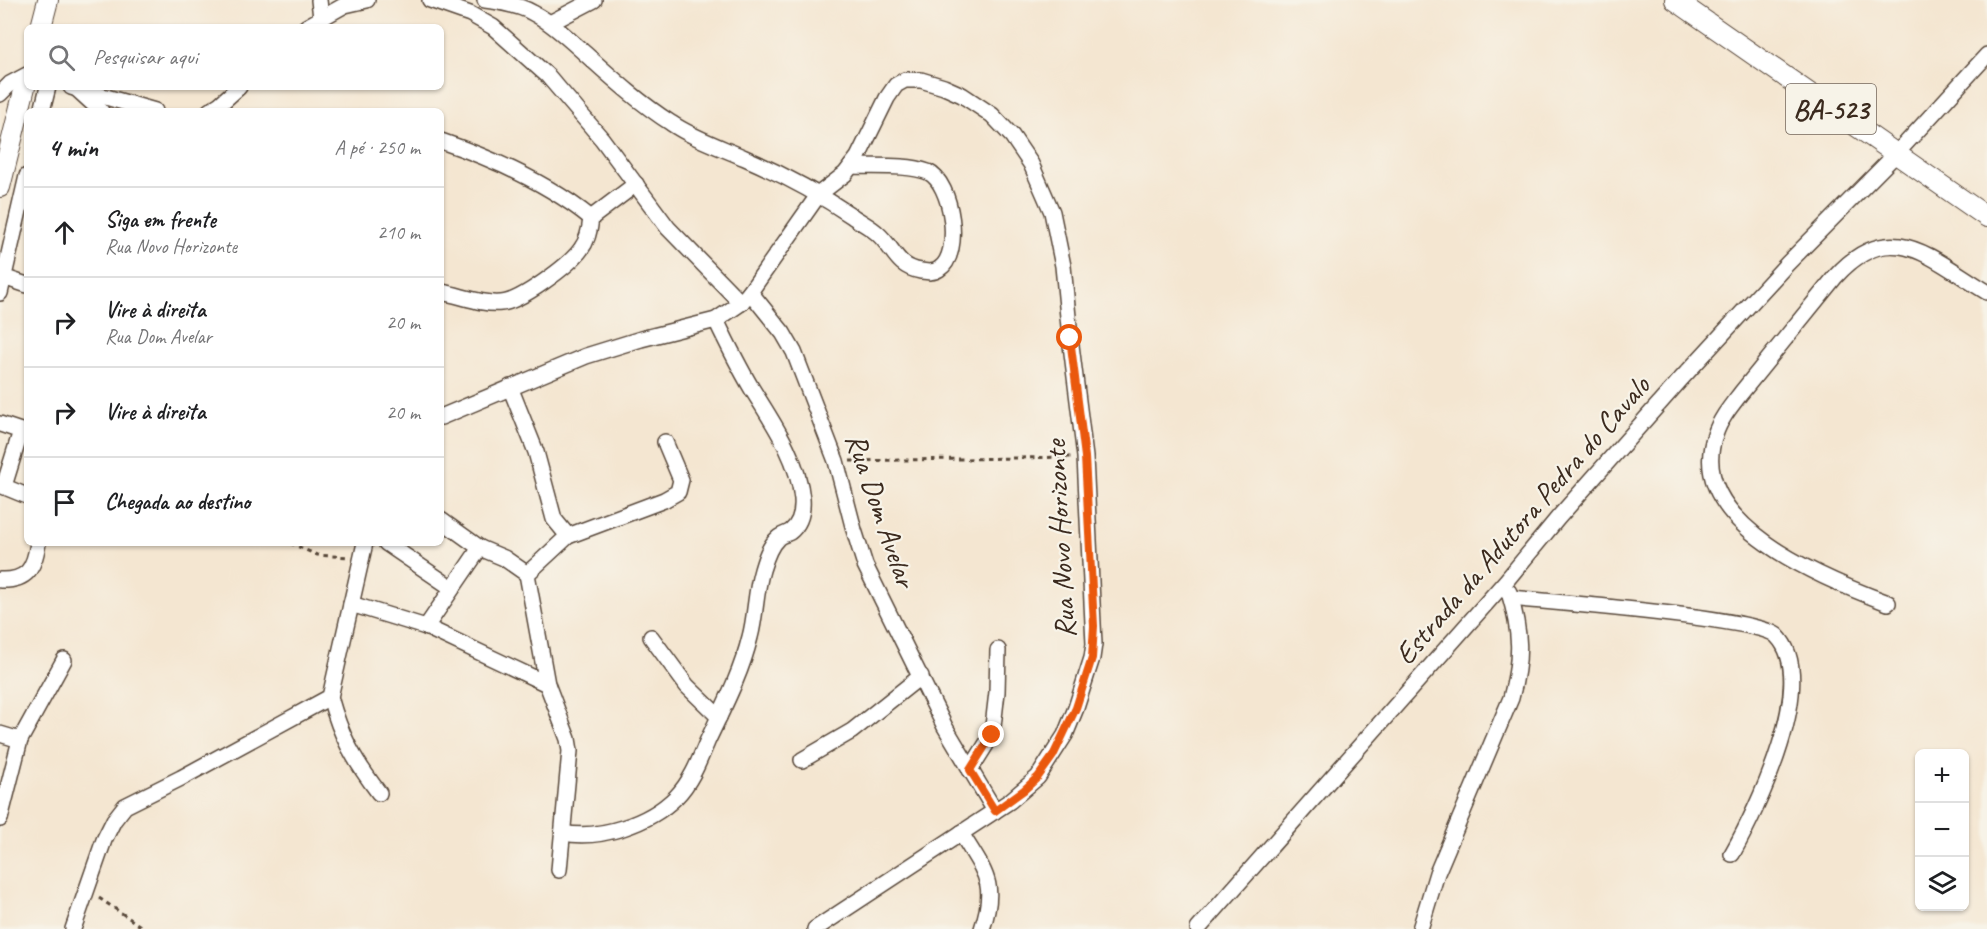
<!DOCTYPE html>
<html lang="pt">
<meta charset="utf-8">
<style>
body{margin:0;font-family:Caveat,sans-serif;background:#f6f6f6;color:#202124}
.controls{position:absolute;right:18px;bottom:18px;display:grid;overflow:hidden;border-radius:9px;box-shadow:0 2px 4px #0004}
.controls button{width:54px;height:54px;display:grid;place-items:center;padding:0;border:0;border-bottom:2px solid #e0e0e0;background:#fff;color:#202124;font:30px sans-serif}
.stop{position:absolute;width:18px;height:18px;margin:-14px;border:4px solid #ea580c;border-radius:50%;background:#fff}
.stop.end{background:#ea580c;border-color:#fff;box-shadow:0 2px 6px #0008}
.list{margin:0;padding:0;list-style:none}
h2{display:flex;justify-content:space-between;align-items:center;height:78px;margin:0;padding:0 24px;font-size:26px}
h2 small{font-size:20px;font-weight:400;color:#757577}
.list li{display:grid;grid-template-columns:39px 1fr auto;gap:18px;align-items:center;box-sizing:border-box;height:90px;padding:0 24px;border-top:2px solid #e0e0e0}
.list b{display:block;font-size:22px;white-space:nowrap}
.list p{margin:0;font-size:20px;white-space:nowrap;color:#757577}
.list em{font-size:20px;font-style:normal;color:#757577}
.icon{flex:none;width:33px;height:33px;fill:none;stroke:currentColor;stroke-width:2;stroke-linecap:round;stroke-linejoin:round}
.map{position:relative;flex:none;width:1987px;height:929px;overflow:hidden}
.search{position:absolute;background:#fff;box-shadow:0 2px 4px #0004;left:24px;top:24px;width:420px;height:66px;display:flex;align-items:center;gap:15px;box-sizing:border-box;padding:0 21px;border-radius:9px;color:#757577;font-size:22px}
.panel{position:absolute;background:#fff;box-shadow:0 2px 4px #0004;left:24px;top:108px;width:420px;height:438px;border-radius:9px}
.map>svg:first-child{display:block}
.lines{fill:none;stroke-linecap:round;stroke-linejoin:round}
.minor-casing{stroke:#574639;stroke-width:18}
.major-casing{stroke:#574639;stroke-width:22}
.path{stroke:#574639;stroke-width:3;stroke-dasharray:4.5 4.5;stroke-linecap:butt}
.minor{stroke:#fff;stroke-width:15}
.major{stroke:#fff;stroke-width:20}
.route{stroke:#ea580c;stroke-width:8}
.labels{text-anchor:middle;stroke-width:4.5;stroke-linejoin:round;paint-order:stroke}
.shield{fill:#f7f3e8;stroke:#73665b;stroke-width:1.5}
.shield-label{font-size:28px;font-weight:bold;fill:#3b2a1e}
.street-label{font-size:30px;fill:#3b2a1e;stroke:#f7f3e8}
</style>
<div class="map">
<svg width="1987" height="929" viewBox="0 0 1987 929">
<rect width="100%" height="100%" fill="#f7f3e8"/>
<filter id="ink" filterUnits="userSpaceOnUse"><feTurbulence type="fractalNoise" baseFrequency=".0167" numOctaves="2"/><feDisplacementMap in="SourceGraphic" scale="12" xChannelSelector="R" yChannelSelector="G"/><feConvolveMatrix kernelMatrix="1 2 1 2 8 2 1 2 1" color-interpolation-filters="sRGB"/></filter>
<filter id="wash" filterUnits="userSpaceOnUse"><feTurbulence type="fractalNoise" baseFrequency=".008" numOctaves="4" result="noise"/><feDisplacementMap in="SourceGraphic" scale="24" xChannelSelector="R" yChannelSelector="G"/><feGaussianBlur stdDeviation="1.35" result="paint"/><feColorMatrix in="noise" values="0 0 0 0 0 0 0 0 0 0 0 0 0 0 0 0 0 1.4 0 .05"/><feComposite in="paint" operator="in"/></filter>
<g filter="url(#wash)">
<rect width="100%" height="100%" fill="#f4e6d1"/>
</g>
<g filter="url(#ink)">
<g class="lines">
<defs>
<g id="minor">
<path d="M319,0L321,18"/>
<path d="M430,0L470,14L493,27L548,76L602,139L668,228L741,303"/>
<path d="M485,0C502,2 519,5 533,13C551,22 565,36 580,49C609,75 638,102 671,123C693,138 720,147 745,158C782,174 818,193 852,216C860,222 871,227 878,234C894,248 896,267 921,271C928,272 933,273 939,269C963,254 952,183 928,172C908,164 873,167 851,166"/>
<path d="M550,23L594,0"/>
<path d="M306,27L345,5L367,0"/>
<path d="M71,87L155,111"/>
<path d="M78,90L101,111"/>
<path d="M0,94L10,84L27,75"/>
<path d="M42,111L48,87"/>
<path d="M209,111L220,104L239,87"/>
<path d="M441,141C494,159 548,183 591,218"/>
<path d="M0,276L27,285"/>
<path d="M441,292C460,295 482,305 501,303C520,302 570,265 581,249C588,240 590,229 591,218L636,184"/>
<path d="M750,292L783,333L794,352L836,461L854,530L865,565L945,727L995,811"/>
<path d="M0,293L27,176"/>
<path d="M510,387L536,452L554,519L568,536"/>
<path d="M441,417L586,356L641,339L716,320L741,303L750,292L819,194L845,174L858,157L887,98L896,85L905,80H921L944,87L962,95L992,115L1012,136L1031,164L1052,212L1063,266L1070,337L1085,457L1094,644L1092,658L1076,708L1065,735L1038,777L1010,801L815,929"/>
<path d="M0,424L27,433"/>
<path d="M0,485L27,496"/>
<path d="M4,486L21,431"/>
<path d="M441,520L480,548L504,558L527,574"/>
<path d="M386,543L452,588"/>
<path d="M480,548L426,627L547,684"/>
<path d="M0,580C27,581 34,569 38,543"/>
<path d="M1511,598C1549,602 1760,618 1777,636C1820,680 1757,810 1732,854"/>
<path d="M1888,603C1826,580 1684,524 1715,435C1720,419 1731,406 1741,393L1835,277C1891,214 1931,259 1987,292"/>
<path d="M351,604L426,627"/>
<path d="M651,637L687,686L719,717"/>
<path d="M330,697C341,737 354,760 379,793"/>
<path d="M0,734L20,740L0,819"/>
<path d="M20,740L64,660"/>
<path d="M802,760L852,731L921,676"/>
<path d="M970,770L992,735L997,692L998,650"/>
<path d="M563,833C600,840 649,824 676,797C691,782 699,761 707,742C723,708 741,674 750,637C756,615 755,593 762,570C765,560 769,546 778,538C781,535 786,534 790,532C800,524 803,512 802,499C798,458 773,423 752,389C739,367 727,343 716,320"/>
<path d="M961,833C984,872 998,882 982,929"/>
<path d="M559,870L570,751L568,739L547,684L527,574L568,536L664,500L678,492L681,480L665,442"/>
<path d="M73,929L104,840L114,820L125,806L181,778L330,697L365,543"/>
<path d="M1198,929L1506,581L1558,518L1681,379L1787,264L1896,154L1987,55"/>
<path d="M1420,929L1437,873L1511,698C1522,657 1521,633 1509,592"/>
</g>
<g id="major">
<path d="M1675,0L1987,217"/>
<path d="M41,27L48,0"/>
<path d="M0,187L27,79"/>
</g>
</defs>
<use href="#minor" class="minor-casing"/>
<use href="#major" class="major-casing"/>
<g class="path">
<path d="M850,461L1071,457"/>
<path d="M290,543L317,555L348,557"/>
<path d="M99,898L145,929"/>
</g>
<use href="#minor" class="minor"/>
<use href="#major" class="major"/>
</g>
</g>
<g class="lines" filter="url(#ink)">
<path class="route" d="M992,735L970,770L995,811L1024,790L1038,777L1053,756L1076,708L1092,658L1094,626L1085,457L1070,338"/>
</g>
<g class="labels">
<rect class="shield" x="1786" y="84" width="90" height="50" rx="4.5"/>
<g class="shield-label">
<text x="1831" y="119">BA-523</text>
</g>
<g class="street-label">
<text transform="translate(881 510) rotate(71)" y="10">Rua Dom Avelar</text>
<text transform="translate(1522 520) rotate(-49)" y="10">Estrada da Adutora Pedra do Cavalo</text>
<text transform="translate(1060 539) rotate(-93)" y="10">Rua Novo Horizonte</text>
</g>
</g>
</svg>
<div class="controls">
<button>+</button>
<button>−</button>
<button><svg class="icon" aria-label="layers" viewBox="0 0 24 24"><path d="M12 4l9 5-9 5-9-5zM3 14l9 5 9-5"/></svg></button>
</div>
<div class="stop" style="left:1070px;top:338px"></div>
<div class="stop end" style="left:992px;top:735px"></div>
<div class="search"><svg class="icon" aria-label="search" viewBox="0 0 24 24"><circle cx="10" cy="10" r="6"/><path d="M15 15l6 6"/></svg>Pesquisar aqui</div>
<section class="panel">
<h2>4 min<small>A pé · 250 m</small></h2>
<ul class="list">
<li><svg class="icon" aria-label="ahead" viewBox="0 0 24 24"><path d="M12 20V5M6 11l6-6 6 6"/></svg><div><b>Siga em frente</b><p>Rua Novo Horizonte</p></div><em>210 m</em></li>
<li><svg class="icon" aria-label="right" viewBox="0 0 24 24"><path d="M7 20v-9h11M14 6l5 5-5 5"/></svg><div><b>Vire à direita</b><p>Rua Dom Avelar</p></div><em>20 m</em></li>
<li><svg class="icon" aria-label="right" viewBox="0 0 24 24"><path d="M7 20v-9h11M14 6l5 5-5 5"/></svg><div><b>Vire à direita</b></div><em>20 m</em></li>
<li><svg class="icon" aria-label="arrive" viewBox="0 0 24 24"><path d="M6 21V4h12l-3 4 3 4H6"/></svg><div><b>Chegada ao destino</b></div></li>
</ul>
</section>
</div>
